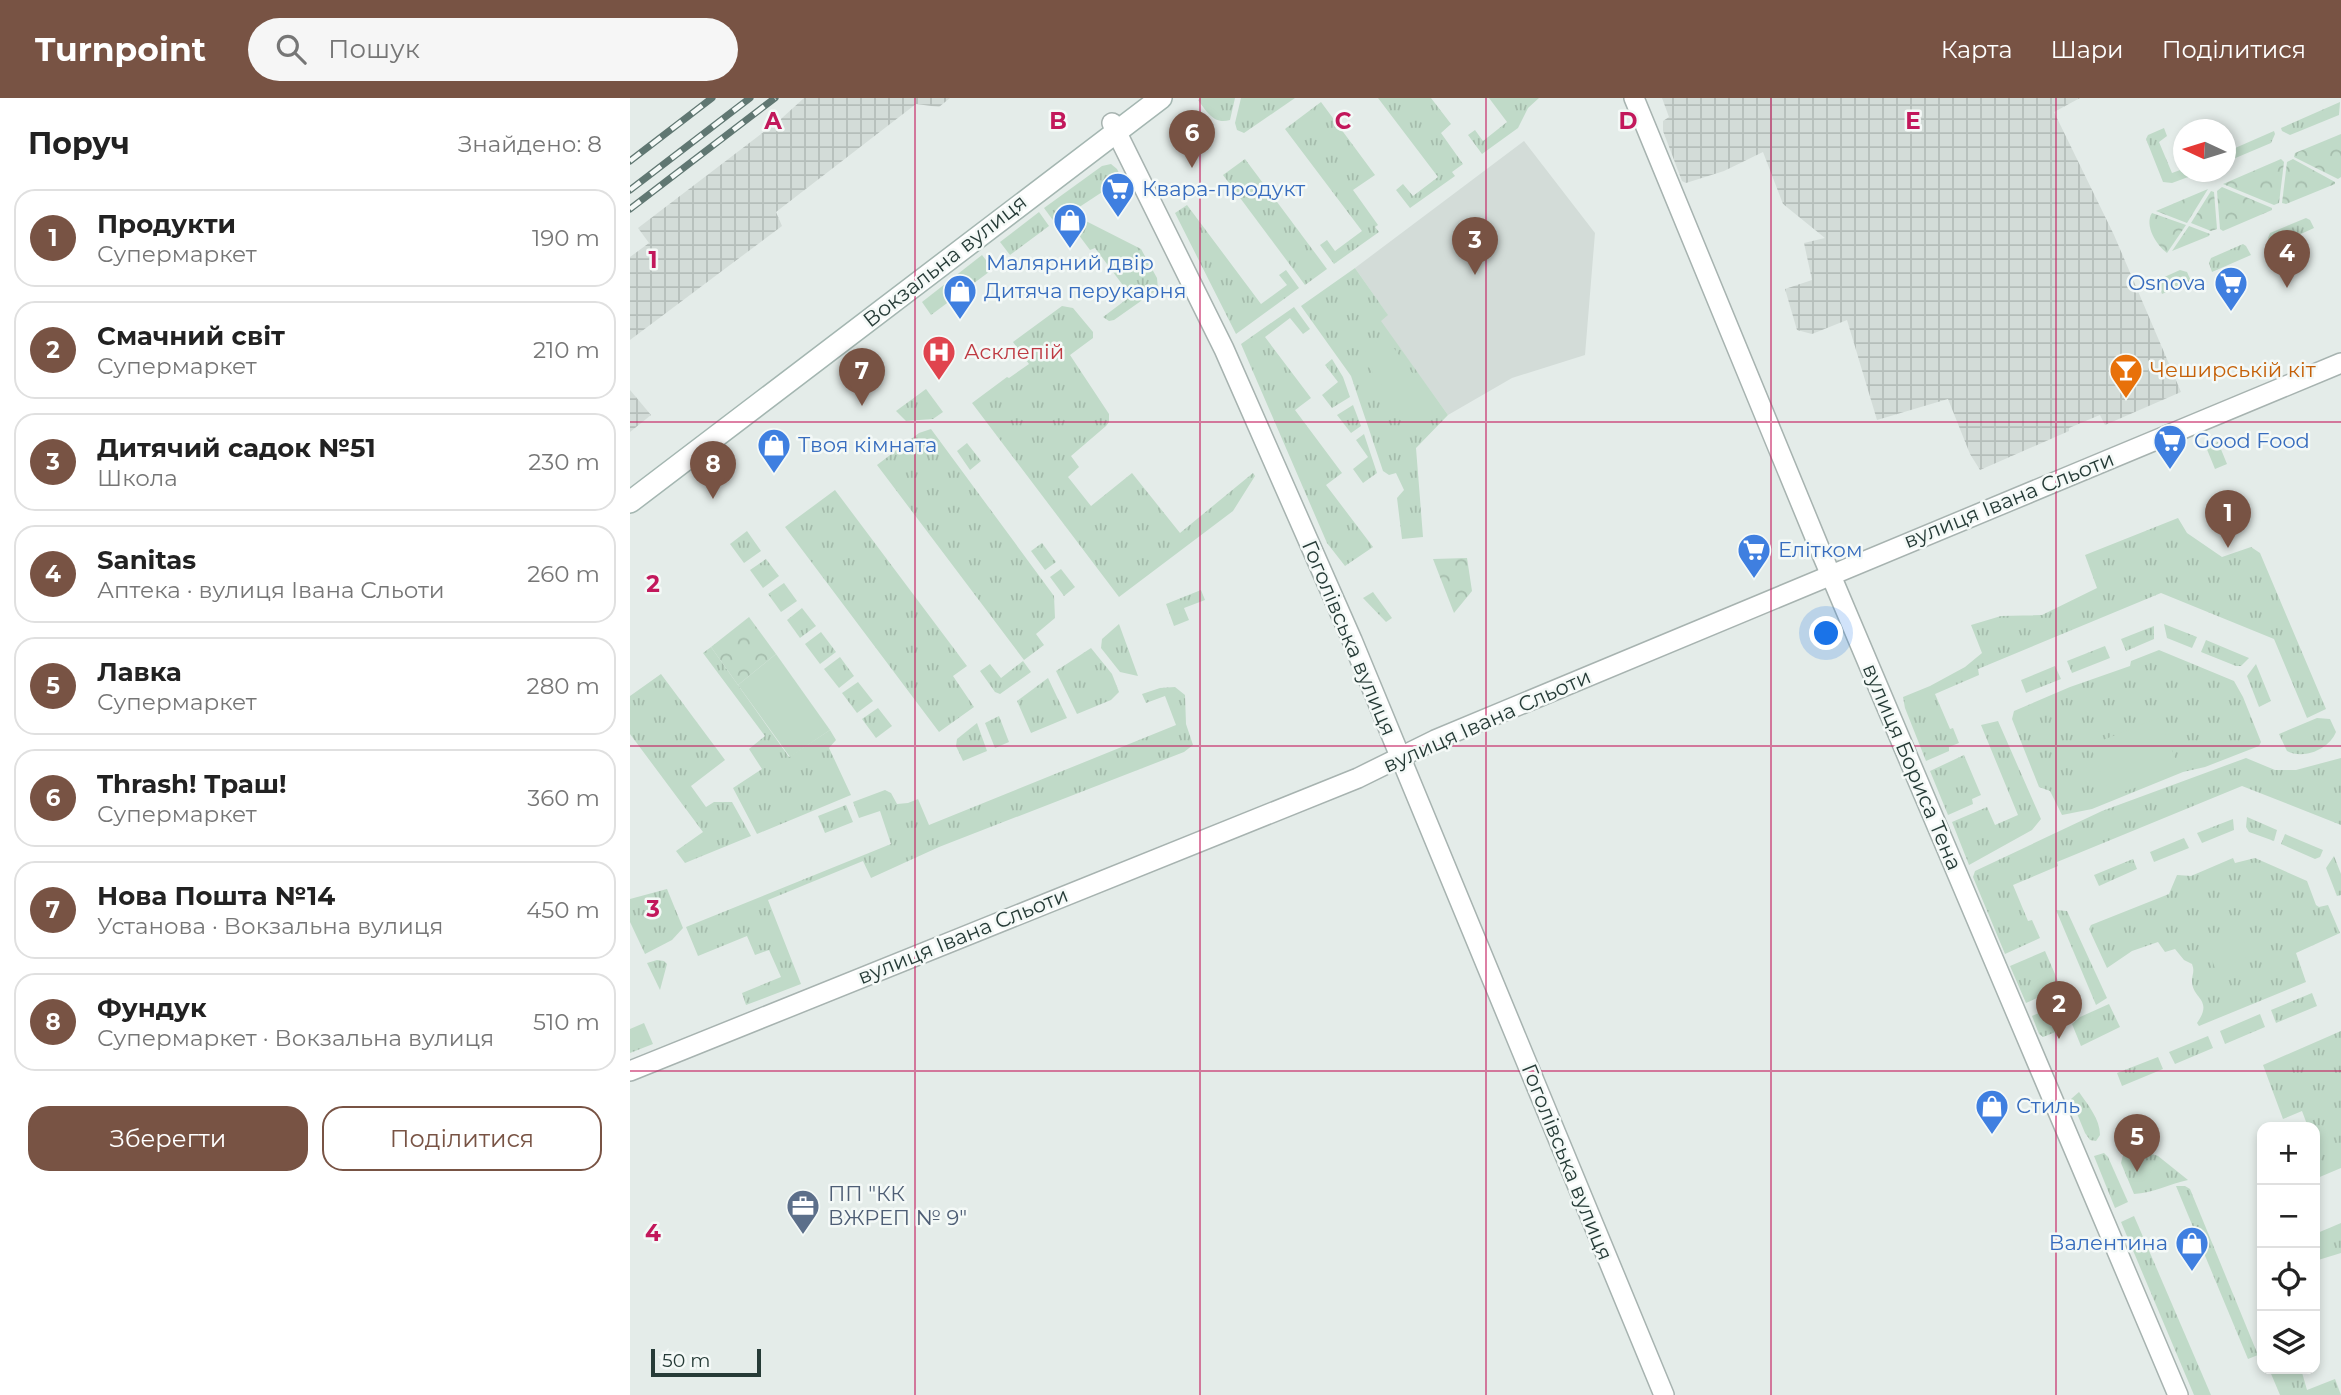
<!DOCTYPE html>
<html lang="uk">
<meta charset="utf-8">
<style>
body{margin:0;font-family:Montserrat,sans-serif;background:#f6f6f6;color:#222}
.controls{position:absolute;right:21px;bottom:21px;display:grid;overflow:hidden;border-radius:14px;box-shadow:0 4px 10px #0003}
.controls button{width:63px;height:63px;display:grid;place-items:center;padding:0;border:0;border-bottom:2px solid #e0e0e0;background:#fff;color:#222;font:35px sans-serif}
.compass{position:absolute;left:1543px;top:21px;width:63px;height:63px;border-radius:50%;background:#fff;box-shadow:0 4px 10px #0003;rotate:274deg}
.scale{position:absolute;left:21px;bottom:18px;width:110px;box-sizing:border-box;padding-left:7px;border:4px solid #263b37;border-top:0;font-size:19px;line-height:24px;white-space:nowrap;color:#263b37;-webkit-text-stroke:5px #f4f9f7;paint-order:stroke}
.you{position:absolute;left:1197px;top:536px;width:24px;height:24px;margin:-18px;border:5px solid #fff;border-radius:50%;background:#1a73e8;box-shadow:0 0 0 10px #1a73e833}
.badge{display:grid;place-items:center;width:46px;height:46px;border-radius:50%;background:#785344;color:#fff;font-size:23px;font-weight:700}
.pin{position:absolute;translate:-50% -58px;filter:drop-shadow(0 2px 4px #0008)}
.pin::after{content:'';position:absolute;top:37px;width:24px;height:21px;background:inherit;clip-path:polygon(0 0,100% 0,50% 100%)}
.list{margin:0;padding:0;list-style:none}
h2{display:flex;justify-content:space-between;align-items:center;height:91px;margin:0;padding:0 28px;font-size:30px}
h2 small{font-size:23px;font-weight:400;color:#767676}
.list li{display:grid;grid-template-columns:46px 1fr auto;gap:21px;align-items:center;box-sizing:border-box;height:98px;margin:0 14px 14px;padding:0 14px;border:2px solid #e0e0e0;border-radius:21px}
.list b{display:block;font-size:26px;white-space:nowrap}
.list p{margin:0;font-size:23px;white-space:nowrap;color:#767676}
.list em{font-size:23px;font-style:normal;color:#767676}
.actions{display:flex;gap:14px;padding:21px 28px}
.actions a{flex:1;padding:16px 0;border:2px solid #785344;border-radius:21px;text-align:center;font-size:24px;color:#785344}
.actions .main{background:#785344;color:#fff}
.icon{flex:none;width:38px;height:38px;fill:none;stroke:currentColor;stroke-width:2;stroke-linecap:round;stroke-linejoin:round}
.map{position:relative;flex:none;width:1711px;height:1297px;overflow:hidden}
header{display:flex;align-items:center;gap:42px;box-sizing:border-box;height:98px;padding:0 35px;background:#785344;color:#fff}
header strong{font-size:33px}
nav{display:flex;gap:38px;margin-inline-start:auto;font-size:24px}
.search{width:490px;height:63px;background:#f6f6f6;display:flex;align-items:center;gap:18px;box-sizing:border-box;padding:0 24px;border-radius:38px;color:#767676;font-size:26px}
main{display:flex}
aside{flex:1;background:#fff}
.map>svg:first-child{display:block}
.built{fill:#d3dcd8}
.industrial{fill:url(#industrial-grid)}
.grass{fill:url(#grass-tufts)}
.park{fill:url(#park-crowns)}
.pitch{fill:#c0dac8}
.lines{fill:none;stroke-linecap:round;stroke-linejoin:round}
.tertiary-casing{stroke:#a7b3b0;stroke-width:22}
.secondary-casing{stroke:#a4b6b1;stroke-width:24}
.tertiary{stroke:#fff;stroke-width:19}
.secondary{stroke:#fff;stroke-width:21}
.rail-casing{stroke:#607772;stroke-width:7}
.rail{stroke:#f4f9f7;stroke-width:4.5;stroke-dasharray:13;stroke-linecap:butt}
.grid{fill:none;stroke:#c2185b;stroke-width:2;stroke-opacity:0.55}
.labels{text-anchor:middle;stroke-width:5;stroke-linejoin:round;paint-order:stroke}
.shop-label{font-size:21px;fill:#366cbe;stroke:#f4f9f7;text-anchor:start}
.street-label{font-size:21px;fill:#263b37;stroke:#f4f9f7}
.health-label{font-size:21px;fill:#be3a42;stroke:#f4f9f7;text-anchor:start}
.food-label{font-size:21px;fill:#c56008;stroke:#f4f9f7;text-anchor:start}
.service-label{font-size:21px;fill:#4e5e75;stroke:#f4f9f7;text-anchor:start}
.grid-label{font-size:23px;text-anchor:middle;font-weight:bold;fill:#c2185b;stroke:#f4f9f7;stroke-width:5;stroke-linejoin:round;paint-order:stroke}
</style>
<header>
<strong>Turnpoint</strong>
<div class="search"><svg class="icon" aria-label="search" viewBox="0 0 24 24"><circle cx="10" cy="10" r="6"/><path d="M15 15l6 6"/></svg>Пошук</div>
<nav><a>Карта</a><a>Шари</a><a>Поділитися</a></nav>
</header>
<main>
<aside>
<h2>Поруч<small>Знайдено: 8</small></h2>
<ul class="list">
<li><span class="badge">1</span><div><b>Продукти</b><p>Супермаркет</p></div><em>190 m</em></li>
<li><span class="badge">2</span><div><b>Смачний світ</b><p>Супермаркет</p></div><em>210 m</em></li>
<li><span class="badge">3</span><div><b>Дитячий садок №51</b><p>Школа</p></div><em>230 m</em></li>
<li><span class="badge">4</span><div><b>Sanitas</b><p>Аптека · вулиця Івана Сльоти</p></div><em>260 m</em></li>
<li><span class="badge">5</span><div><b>Лавка</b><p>Супермаркет</p></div><em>280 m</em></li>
<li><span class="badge">6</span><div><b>Thrash! Траш!</b><p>Супермаркет</p></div><em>360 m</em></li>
<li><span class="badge">7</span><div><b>Нова Пошта №14</b><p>Установа · Вокзальна вулиця</p></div><em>450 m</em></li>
<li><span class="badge">8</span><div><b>Фундук</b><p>Супермаркет · Вокзальна вулиця</p></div><em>510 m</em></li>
</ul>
<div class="actions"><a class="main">Зберегти</a><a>Поділитися</a></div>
</aside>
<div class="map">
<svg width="1711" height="1297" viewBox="0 0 1711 1297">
<defs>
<pattern id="industrial-grid" width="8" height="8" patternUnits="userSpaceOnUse" patternTransform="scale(1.75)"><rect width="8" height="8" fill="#d3dcd8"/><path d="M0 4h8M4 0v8" fill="none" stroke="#b5beba"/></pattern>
<pattern id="grass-tufts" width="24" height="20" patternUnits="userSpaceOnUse" patternTransform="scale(1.75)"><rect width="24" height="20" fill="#c0dac8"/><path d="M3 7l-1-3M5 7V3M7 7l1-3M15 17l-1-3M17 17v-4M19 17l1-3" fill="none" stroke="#a5bcac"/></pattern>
<pattern id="park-crowns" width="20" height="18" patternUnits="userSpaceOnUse" patternTransform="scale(1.75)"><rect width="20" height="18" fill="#c0dac8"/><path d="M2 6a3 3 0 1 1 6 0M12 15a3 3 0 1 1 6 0" fill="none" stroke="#a5bcac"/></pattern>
</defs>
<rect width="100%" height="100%" fill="#e4ece9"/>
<path class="built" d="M894,43L965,135L955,257L882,280L818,317L750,223L757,216L725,170Z"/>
<g class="industrial">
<path d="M174,0H320L309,9L286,6L146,114L152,128L0,242V159L19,145L8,130L152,20Z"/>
<path d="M1032,0H1450L1424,14L1484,137L1551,294L1475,327L1470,317L1453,324L1439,330V333L1350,372L1340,356L1318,301L1247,322L1217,222L1182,236L1167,232L1155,191L1182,182L1174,145L1195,140L1153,106L1133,54L1094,73L1056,85L1052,83L1033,33V23L1039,19Z"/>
<path d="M0,292L21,317L0,334Z"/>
</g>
<g class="grass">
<path d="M571,0H605L600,22C584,27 577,14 568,2Z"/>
<path d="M611,0H665L614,35L607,32L605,25Z"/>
<path d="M748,0H801L821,26L811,35L833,66L822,74L825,78L780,110L766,92L773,86L783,98L808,79Z"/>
<path d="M859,0H909L898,10L888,30L852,56L838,37L845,32L853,43L877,24Z"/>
<path d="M691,4L745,77L723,92L748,127L745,129L749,134L704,166L690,147L697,142L705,153L732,133L655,31Z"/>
<path d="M1710,4L1709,17L1660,37L1652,33L1651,30Z"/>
<path d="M1534,30L1537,38L1529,44L1542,75L1553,71L1554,74L1569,75L1542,85L1533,84L1516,41L1518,37Z"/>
<path d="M1644,33L1645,36L1641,45L1596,64V54Z"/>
<path d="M615,61L697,171L675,187L593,77Z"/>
<path d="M481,66L487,71L492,81L425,125L414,110L472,68Z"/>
<path d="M557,107L631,206L657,187L649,177L656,172L669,190L606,236L545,115Z"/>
<path d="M409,114L419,128L380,157L370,144Z"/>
<path d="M448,119L511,151L527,180L528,191L484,222L479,223L473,219L501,198L465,150L460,152L439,124Z"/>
<path d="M1676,120L1680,122L1684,130L1642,149L1638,140L1640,135Z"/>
<path d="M1613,146L1616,148L1621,157L1582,174L1579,165L1581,160Z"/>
<path d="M352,157L363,171L301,217L292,204Z"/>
<path d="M725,170L758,217L751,223L818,317L786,350L793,439L772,441L767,400L774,392L766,375L759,377L753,373L721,278L671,208Z"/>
<path d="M1550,172L1557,174L1561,183L1532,196L1529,187L1530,181Z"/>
<path d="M432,208L443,210L463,234V240L440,257L479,316V324L476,328L441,358L449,369L438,379L461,408L502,375L550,435L623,375L625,378L603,413L489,499L342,305L377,279L379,280L399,266L383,244Z"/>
<path d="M664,209L680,231L673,236L660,220L635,239L681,300L665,312L712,375L696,387L743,449L715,468L697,445L611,246Z"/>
<path d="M702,261L713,279L720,299L702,310L692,297L708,284L695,267Z"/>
<path d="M296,291L313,314L303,321L276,323L266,313Z"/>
<path d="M723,307L731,328L721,335L707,317Z"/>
<path d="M301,331L424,498L425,520L406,536L414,547L394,562L247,367L289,335Z"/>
<path d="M734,336L747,375L733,385L723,371L738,359L726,342Z"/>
<path d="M1588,344L1597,366L1585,371L1576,349Z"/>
<path d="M337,345L351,363L340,372L327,353Z"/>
<path d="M205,392L337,568L323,578L344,609L309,634L155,429Z"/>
<path d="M1548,420L1557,435L1592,459L1621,449L1630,455L1696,611L1677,620L1644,541L1531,495L1348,571L1349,577L1305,596L1320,631L1323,630L1329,645L1319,649V653L1296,663L1275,610L1273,599L1300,588L1335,569L1352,555L1341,527L1371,518L1412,517L1467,490L1455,457Z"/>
<path d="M117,433L131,453L114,465L100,446Z"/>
<path d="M412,445L426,464L415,472L401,453Z"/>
<path d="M136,461L149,478L133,490L120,472Z"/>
<path d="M431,471L445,489L434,498L420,479Z"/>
<path d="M154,485L167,503L151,514L138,496Z"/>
<path d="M571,492L575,502L554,510L559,522L544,528L536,506Z"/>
<path d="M743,494L762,520L756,524L733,500Z"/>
<path d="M172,510L186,528L170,540L157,522Z"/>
<path d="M489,526L508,578L490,574L471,550L472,541Z"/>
<path d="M1534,526L1567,539L1562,550L1537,540Z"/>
<path d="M1524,528V541L1496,553L1491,541Z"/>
<path d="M191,534L206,554L190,566L175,546Z"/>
<path d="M1576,542L1619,560L1611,568H1606L1571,554Z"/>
<path d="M1475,548L1480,560L1442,575L1437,563Z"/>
<path d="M81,549L159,659L200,632L206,642L199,650L221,697L127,736L103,690L132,671L119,651L135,638L73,555Z"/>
<path d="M461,550L482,576L489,594L481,602L447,616L426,573Z"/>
<path d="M1529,552L1604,583L1613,599L1631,644L1629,648L1575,669L1553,674L1462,711L1432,717L1420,693L1409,689L1382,621L1384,613L1440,589L1500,568L1501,563Z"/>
<path d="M210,559L224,578L209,590L194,571Z"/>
<path d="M393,563L401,574L370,596L365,594L350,573L360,566L371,580Z"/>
<path d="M1626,566L1641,603L1629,609L1617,578Z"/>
<path d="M1425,568L1431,581L1396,595L1391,582Z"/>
<path d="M31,576L95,662L61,688L76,709L84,704H102L121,738L55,765L46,753L73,734L0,636V598Z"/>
<path d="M418,580L437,620L401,635L387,603Z"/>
<path d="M228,584L243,603L227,615L212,595Z"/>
<path d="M545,589L555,597L556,626L563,647L554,654L309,749L241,780L233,763L138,802L171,886L116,907L112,895L151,879L139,852L125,857L117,838L68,858L56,829L261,746L250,713L229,720L223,704L255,692L261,695L267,706L278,705L288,701L299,727L546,627L535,598L516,605L512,596L530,590Z"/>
<path d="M248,610L262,628L246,640L232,621Z"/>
<path d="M369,618L379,644L365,650L355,625Z"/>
<path d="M1687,620L1700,621L1706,634C1699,651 1674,662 1657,653L1649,636Z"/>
<path d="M1368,623L1411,721L1402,732L1339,767L1322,724L1357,709L1365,727L1388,717L1351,627Z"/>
<path d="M347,625L357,653L333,663L326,648L327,641Z"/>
<path d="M1334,657L1351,697L1342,701L1343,706L1318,717L1300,673Z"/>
<path d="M1616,660L1645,672H1666L1711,660V727L1612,688L1427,764L1428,768L1383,787L1398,823L1402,822L1410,840L1375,856L1343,779L1345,773L1472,713Z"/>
<path d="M216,707L223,724L195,735L188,718Z"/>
<path d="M1617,719L1647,732L1644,743L1619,734L1616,729Z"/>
<path d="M1603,721L1604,732L1572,745L1567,735Z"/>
<path d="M1655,736L1693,752L1690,759L1685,761L1651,746Z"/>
<path d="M1554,740L1559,750L1524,764L1520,754Z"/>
<path d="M1704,758L1711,776V797L1707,798L1696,770Z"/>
<path d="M1603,760L1605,765L1625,760L1677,783L1686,807L1689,809L1698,807L1710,835L1666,855L1676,884L1569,928L1567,925C1584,901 1562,901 1562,883C1562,876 1565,874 1562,866L1554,862L1545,851L1535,854L1528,844L1502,853L1477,870L1459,831L1461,827L1539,796L1547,777L1561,778Z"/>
<path d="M1503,761L1507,771L1469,788L1464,777Z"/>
<path d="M37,791L53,830L42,842L15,856L0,824V801Z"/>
<path d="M1426,812L1437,813L1477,900L1466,907Z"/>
<path d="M1415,853L1428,883L1418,888L1416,896L1396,905L1380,868Z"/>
<path d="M27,862L34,863L37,866L30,892L17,865Z"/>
<path d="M1682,895L1687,908L1646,925L1641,912Z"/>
<path d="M1433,904L1438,922L1428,933L1413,939L1409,936L1402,918Z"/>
<path d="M1479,906L1490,929L1451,948L1442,926L1450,919Z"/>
<path d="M1630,916L1635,929L1595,946L1590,933Z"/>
<path d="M14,925L23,946L0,955V931Z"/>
<path d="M1711,933V1070L1685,1081V1029H1678L1672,1013L1653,1021L1633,967Z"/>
<path d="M1578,938L1583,950L1545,966L1539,954Z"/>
<path d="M1528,959L1533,971L1492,988L1487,975Z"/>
<path d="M1449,994C1458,1007 1470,1021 1470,1037L1466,1043L1460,1042L1455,1035L1441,1001Z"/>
<path d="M1507,1051L1528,1058L1558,1082C1539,1086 1523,1095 1504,1096L1491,1065L1494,1053Z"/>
<path d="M1474,1055L1478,1059L1498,1104L1485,1110L1464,1058Z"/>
<path d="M1546,1088H1555L1560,1091L1628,1257L1618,1261Z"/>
<path d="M1504,1118L1514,1141L1581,1297H1564L1491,1124Z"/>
<path d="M1711,1125V1155L1685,1163V1136Z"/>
<path d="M1639,1271H1671L1677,1292L1705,1281L1711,1297H1650Z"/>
</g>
<g class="park">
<path d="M1711,36V79L1708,81L1664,59L1665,55Z"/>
<path d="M1651,61L1654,64L1649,105L1644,107L1593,86Z"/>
<path d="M1663,61L1705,84V86L1656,106L1652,105L1657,64Z"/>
<path d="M1592,89L1642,110V112L1593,133L1590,131L1587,93Z"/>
<path d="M1578,91L1557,125L1526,113Z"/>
<path d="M1581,93L1584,94L1587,131L1581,133L1561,125Z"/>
<path d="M1522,115L1556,127L1537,155C1526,147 1514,127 1522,115Z"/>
<path d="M1559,128L1580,136L1579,138L1542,153Z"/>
<path d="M837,460L842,493L824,515L803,461Z"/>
<path d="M119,519L146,556L108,587L81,549Z"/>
</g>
<g class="pitch">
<path d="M755,238L811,314L785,333L730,257Z"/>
<path d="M146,556L200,632L160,659L108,587Z"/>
<path d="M1529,620L1550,672L1481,699L1460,647Z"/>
<path d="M1612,839L1620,858L1586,872L1578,853Z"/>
</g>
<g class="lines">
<defs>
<g id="tertiary">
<path d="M1004,0L1191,454L1548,1297"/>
<path d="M482,25L594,251L722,542L1034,1297"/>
<path d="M0,973L728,680L805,642L1711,265"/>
</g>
<path id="secondary" d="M0,404L531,0"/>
</defs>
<use href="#tertiary" class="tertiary-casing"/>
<use href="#secondary" class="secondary-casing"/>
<use href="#tertiary" class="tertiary"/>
<use href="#secondary" class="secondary"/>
<defs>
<g id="rail">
<path d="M0,63L82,0"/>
<path d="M0,92L120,0"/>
<path d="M0,111L145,0"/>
</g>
</defs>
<use href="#rail" class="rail-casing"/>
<use href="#rail" class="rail"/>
</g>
<path class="grid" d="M285,0V1297M570,0V1297M856,0V1297M1141,0V1297M1426,0V1297M0,324H1711M0,648H1711M0,973H1711"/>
<defs>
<symbol id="supermarket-pin" viewBox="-11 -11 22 30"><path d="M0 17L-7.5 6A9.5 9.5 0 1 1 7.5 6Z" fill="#3f7fe0" stroke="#f4f9f7"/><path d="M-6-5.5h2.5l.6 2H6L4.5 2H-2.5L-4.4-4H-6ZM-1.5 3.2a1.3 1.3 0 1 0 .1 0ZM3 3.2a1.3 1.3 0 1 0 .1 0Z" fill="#fff"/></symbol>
<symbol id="shop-pin" viewBox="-11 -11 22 30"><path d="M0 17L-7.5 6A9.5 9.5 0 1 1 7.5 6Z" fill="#3f7fe0" stroke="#f4f9f7"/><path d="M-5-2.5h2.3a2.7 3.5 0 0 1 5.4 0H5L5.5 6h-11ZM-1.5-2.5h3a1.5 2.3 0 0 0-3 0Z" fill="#fff"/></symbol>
<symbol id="hospital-pin" viewBox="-11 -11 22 30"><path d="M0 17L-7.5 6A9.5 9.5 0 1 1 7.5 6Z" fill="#e0444e" stroke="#f4f9f7"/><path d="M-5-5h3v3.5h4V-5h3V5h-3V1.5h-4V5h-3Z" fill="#fff"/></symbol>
<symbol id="bar-pin" viewBox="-11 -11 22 30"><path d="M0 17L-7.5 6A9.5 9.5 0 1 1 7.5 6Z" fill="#e8710a" stroke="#f4f9f7"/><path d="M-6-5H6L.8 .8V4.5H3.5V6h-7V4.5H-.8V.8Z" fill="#fff"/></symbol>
<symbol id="office-pin" viewBox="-11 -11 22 30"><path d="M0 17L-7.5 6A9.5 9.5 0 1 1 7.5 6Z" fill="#5c6f8a" stroke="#f4f9f7"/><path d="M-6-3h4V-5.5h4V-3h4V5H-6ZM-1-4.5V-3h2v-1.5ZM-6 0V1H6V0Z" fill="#fff"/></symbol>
</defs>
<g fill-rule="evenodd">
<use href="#supermarket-pin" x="469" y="72" width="38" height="52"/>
<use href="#shop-pin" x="421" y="103" width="38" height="52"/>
<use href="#supermarket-pin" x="1582" y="166" width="38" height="52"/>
<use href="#shop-pin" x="311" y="174" width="38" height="52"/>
<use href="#hospital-pin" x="290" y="235" width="38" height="52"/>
<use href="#bar-pin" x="1477" y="253" width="38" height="52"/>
<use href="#supermarket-pin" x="1521" y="324" width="38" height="52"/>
<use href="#shop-pin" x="125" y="328" width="38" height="52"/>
<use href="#supermarket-pin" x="1105" y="433" width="38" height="52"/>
<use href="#shop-pin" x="1343" y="989" width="38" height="52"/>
<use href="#office-pin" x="154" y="1089" width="38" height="52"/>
<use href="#shop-pin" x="1543" y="1126" width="38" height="52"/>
</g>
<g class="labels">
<g class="shop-label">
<text x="512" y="98">Квара-продукт</text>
<text x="440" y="172" text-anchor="middle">Малярний двір</text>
<text x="1576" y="192" text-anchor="end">Osnova</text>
<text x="354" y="200">Дитяча перукарня</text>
<text x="1564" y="350">Good Food</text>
<text x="168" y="354">Твоя кімната</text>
<text x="1148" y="459">Елітком</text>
<text x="1386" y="1015">Стиль</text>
<text x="1538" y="1152" text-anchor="end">Валентина</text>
</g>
<g class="street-label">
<text transform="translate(315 163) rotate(-38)" y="7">Вокзальна вулиця</text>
<text transform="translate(1379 402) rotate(-22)" y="7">вулиця Івана Сльоти</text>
<text transform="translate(719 540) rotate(67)" y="7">Гоголівська вулиця</text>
<text transform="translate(857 623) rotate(-24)" y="7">вулиця Івана Сльоти</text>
<text transform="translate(1282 669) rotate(67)" y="7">вулиця Бориса Тена</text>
<text transform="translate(333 838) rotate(-22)" y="7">вулиця Івана Сльоти</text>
<text transform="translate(937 1064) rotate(68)" y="7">Гоголівська вулиця</text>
</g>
<g class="health-label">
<text x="334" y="261">Асклепій</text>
</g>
<g class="food-label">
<text x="1520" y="279">Чеширськiй кiт</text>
</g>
<g class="service-label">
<text x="198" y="1103">ПП "КК<tspan x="198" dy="24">ВЖРЕП № 9"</tspan></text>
</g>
</g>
<g class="grid-label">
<text x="143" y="31">A</text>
<text x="428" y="31">B</text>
<text x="713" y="31">C</text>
<text x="998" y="31">D</text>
<text x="1283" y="31">E</text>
<text x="23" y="170">1</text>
<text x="23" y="494">2</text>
<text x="23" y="819">3</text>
<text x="23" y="1143">4</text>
</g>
</svg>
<div class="controls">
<button>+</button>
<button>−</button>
<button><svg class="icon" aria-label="locate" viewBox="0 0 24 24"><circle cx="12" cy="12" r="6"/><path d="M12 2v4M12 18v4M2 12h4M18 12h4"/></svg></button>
<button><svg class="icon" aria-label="layers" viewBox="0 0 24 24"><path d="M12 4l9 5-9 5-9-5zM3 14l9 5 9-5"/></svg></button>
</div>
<svg class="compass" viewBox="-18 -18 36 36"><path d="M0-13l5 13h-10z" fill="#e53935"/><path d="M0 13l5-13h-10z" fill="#767676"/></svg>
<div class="scale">50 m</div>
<div class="you"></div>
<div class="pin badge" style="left:1598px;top:450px">1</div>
<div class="pin badge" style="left:1429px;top:941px">2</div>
<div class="pin badge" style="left:845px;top:177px">3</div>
<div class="pin badge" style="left:1657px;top:190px">4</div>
<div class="pin badge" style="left:1507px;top:1074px">5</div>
<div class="pin badge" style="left:562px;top:70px">6</div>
<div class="pin badge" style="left:232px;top:308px">7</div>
<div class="pin badge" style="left:83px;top:401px">8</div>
</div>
</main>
